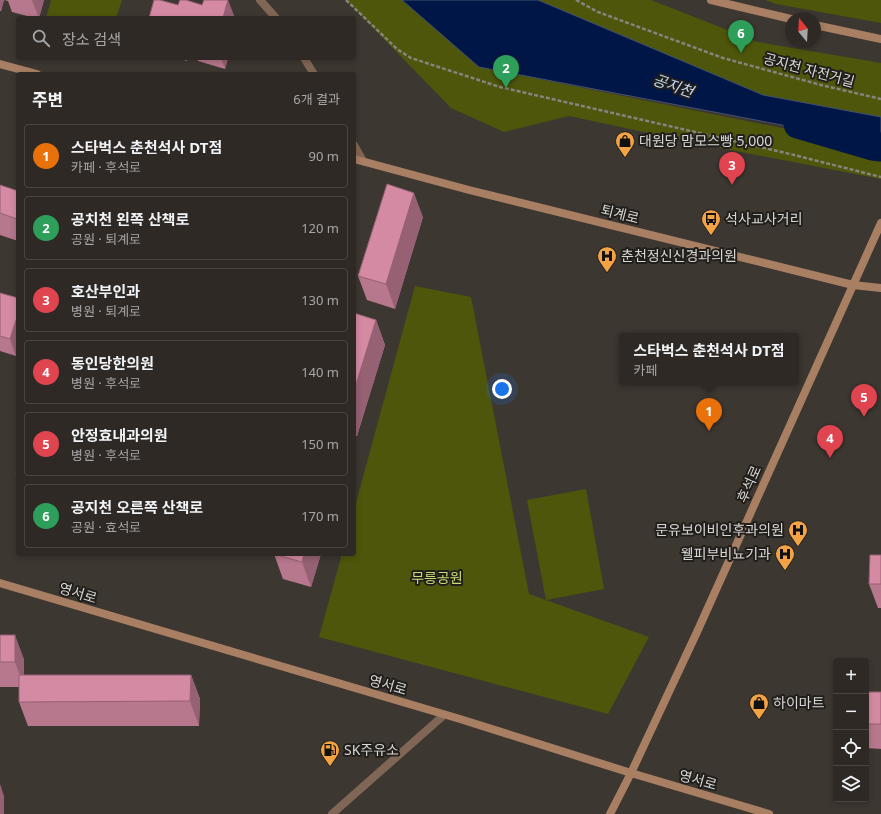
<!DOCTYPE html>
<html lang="ko">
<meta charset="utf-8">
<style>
body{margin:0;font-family:"Noto Sans","Noto Sans KR",sans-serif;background:#36312d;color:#f1f3f6}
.controls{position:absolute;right:12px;bottom:12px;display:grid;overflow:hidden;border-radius:4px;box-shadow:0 2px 6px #0003}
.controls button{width:36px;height:36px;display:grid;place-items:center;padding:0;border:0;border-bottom:1px solid #494542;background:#2e2925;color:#f1f3f6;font:20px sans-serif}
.compass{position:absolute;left:785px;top:12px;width:36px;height:36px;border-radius:50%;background:#2e2925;box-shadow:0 2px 6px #0003;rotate:342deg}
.you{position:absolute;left:502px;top:389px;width:14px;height:14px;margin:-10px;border:3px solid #fff;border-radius:50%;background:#1a73e8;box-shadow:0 0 0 6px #1a73e833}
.badge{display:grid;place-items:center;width:26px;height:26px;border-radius:50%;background:#8abfa5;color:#fff;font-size:13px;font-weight:700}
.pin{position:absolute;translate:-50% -33px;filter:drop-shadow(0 1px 2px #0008)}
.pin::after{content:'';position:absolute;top:21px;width:14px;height:12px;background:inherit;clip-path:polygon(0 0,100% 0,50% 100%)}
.popup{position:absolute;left:619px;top:333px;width:180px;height:52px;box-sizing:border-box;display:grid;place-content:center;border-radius:4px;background:#2e2925;filter:drop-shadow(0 1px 3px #0005);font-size:13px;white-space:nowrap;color:#a7a6a7}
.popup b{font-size:15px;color:#f1f3f6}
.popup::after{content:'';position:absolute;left:50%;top:100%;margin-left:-8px;border:8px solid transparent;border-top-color:#2e2925}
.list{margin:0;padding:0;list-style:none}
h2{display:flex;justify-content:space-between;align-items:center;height:52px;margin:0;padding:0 16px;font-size:17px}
h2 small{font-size:13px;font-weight:400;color:#a7a6a7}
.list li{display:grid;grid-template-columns:26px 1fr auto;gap:12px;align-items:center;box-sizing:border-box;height:64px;margin:0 8px 8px;padding:0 8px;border:1px solid #494542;border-radius:4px}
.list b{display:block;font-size:15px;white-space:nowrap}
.list p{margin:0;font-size:13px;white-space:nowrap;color:#a7a6a7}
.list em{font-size:13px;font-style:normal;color:#a7a6a7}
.icon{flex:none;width:22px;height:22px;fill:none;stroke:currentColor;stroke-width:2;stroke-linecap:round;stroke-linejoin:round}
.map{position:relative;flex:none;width:881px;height:814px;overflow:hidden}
.search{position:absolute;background:#2e2925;box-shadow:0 2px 6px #0003;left:16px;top:16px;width:340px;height:44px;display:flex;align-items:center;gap:10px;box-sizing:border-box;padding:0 14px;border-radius:4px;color:#a7a6a7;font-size:15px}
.panel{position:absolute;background:#2e2925;box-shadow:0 2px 6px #0003;left:16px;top:72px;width:340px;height:484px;border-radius:4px}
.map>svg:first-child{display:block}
.green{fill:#4e560b}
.water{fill:#001647;stroke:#415071}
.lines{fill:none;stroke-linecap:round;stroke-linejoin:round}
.river{stroke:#001647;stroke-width:29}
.path{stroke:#88837e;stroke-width:2.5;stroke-dasharray:4 2;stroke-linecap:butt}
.street{stroke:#806654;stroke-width:8}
.secondary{stroke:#a87f62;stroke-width:8}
.wall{fill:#b7778d}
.shaded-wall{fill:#956173}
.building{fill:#d58aa4;stroke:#956173}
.labels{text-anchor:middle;stroke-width:4;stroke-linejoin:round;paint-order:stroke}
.street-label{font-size:14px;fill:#dad6d3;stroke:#211f1c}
.poi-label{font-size:14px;fill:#dad6d3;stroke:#211f1c;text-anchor:start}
.park-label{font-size:14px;fill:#ccda75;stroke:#211f1c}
.water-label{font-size:15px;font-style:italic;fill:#c3d8f9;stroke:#211f1c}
</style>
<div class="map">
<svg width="881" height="814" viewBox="0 0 881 814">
<rect width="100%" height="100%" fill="#3d3731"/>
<g class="green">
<path d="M51,0H122L116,18H46Z"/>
<path d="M346,0H402L479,67L881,148V179L705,145L569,116L504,132L451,108Z"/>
<path d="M538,0H651L758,42L881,63V117L763,95Z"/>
<path d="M765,0H881V23L776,4Z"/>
<path d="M415,286L471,297L529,594L649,637L608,714L319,637L342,554H354V510Z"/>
<path d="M586,489L604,589L546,600L527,500Z"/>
</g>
<path class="water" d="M402,0H538L763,95L881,117V144L479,67Z"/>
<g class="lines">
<path class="river" d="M798,124L873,146L881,147"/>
<g class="path">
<path d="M346,0L397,49L411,58L500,87L786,153L881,177"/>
<path d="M576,0L598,12L723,58L821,85L881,99"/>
</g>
<g class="street">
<path d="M260,0L276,18"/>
<path d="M304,58L314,74"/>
<path d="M354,145L363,161"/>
<path d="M332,814L444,715"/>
</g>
<g class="secondary">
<path d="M711,0L791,19"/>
<path d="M815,25L881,39"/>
<path d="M0,64L37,74"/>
<path d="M354,159L469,190L853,285L881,288"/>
<path d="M0,583L460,719L631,773L769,814"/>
<path d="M610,814L631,773L697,632L881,223"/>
</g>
</g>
<g class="wall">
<path d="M0,0H44L39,18H35L12,12L8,1L4,0L1,11H0Z"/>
<path d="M178,58H187V61Z"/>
<path d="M197,58H228L225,69L198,61Z"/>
<path d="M0,185L18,191V241L0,235Z"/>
<path d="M423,217L395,309L367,300L358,276Z"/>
<path d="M0,293L18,298V352L16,356L0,351Z"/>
<path d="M354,313L376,320L385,345L357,436L354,435Z"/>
<path d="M274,554H321L311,587L283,579Z"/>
<path d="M881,555V608H878L869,584Z"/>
<path d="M0,635L24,659V675H191L200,699L199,726H28L19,702V687H0Z"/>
<path d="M866,692H881V749L866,748Z"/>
</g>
<g class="shaded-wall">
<path d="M0,0H4L1,11L0,9Z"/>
<path d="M32,0H44L39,18Z"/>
<path d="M228,0L235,18H223Z"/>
<path d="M221,58H228L225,69Z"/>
<path d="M414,193L423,217L395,309L386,284Z"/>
<path d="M18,314V352L16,356L10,339Z"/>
<path d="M376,320L385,345L357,436L354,428V391Z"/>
<path d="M304,554H321L311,587L302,562Z"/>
<path d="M15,635L24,659V687L15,662Z"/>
<path d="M191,675L200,699L199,726L190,701Z"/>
<path d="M0,784L4,796V814H0Z"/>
</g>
<g class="building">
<path d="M154,0H160L178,5L180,0H186L202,5L204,0H228L223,18H149Z"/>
<path d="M387,184L414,193L386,284L358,276Z"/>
<path d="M0,185L18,191V215L17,219L0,213Z"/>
<path d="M0,293L18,298V314L10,339L0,336Z"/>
<path d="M354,313L376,320L354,391Z"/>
<path d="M18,467V474H16Z"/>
<path d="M274,554H304L302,562Z"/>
<path d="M870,555H881V584H869Z"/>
<rect x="0" y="635" width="15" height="27"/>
<path d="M19,675H191L190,701L19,702Z"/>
<rect x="866" y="692" width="15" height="32"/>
</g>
<defs>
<symbol id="shop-pin" viewBox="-11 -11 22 30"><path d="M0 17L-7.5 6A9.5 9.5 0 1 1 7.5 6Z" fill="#f4a344" stroke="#211f1c"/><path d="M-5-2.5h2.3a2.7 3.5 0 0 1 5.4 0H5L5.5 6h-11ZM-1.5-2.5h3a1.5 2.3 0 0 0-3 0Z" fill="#111"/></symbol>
<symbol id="bus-pin" viewBox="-11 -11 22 30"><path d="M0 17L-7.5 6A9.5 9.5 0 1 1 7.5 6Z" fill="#f4a344" stroke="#211f1c"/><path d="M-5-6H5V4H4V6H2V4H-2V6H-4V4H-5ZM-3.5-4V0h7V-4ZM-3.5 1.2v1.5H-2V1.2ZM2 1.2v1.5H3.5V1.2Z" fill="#111"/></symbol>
<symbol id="hospital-pin" viewBox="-11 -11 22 30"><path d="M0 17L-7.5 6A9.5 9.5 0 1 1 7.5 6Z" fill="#f4a344" stroke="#211f1c"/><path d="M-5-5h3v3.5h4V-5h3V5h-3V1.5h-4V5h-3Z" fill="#111"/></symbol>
<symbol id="fuel-pin" viewBox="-11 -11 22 30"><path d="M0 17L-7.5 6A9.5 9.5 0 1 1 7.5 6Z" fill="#f4a344" stroke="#211f1c"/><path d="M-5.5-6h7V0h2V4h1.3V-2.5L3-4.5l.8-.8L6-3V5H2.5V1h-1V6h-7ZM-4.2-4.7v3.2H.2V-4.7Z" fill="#111"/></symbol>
</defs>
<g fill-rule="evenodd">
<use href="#shop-pin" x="614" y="130" width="22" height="30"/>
<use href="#bus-pin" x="700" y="208" width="22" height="30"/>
<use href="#hospital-pin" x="596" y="245" width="22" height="30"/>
<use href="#hospital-pin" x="787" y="519" width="22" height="30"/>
<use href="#hospital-pin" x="774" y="543" width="22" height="30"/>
<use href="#shop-pin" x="748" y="692" width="22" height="30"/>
<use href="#fuel-pin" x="319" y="739" width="22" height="30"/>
</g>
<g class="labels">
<g class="street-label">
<text transform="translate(809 70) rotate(15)" y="5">공지천 자전거길</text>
<text transform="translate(620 214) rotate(14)" y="5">퇴계로</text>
<text transform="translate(749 484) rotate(-66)" y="5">후석로</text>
<text transform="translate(78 593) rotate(17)" y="5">영서로</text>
<text transform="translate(388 685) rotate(16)" y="5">영서로</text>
<text transform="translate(698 780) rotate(16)" y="5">영서로</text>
</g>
<g class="poi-label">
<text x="639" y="146">대원당 맘모스빵 5,000</text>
<text x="725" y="224">석사교사거리</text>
<text x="621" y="261">춘천정신신경과의원</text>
<text x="784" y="535" text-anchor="end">문유보이비인후과의원</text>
<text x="771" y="559" text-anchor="end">웰피부비뇨기과</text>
<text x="773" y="708">하이마트</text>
<text x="344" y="755">SK주유소</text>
</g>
<g class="park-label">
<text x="437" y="583">무릉공원</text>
</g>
<g class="water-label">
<text transform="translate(673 86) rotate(19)" y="5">공지천</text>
</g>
</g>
</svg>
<div class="controls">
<button>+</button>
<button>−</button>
<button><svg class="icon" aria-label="locate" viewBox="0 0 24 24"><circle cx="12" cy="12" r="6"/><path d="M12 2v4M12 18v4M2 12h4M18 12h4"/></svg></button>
<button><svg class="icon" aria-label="layers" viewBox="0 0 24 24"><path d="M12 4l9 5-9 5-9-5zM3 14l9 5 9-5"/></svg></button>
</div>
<svg class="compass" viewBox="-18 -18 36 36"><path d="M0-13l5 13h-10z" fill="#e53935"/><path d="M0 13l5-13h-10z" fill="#a7a6a7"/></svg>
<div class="you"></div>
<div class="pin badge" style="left:709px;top:431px;background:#e8710a">1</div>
<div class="popup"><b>스타벅스 춘천석사 DT점</b>카페</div>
<div class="pin badge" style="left:506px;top:88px;background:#2e9e5b">2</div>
<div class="pin badge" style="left:732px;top:185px;background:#e0444e">3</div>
<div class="pin badge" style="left:830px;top:458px;background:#e0444e">4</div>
<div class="pin badge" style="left:864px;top:417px;background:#e0444e">5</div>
<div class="pin badge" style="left:741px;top:53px;background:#2e9e5b">6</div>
<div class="search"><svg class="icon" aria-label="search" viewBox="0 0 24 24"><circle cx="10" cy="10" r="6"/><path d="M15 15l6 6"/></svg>장소 검색</div>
<section class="panel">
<h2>주변<small>6개 결과</small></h2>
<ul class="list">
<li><span class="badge" style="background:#e8710a">1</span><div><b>스타벅스 춘천석사 DT점</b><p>카페 · 후석로</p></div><em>90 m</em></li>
<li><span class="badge" style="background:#2e9e5b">2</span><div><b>공치천 왼쪽 산책로</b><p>공원 · 퇴계로</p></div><em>120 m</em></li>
<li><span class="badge" style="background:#e0444e">3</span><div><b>호산부인과</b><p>병원 · 퇴계로</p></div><em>130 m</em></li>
<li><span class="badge" style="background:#e0444e">4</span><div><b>동인당한의원</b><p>병원 · 후석로</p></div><em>140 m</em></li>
<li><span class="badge" style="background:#e0444e">5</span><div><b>안정효내과의원</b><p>병원 · 후석로</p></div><em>150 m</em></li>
<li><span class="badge" style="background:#2e9e5b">6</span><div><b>공지천 오른쪽 산책로</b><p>공원 · 효석로</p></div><em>170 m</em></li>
</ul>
</section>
</div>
